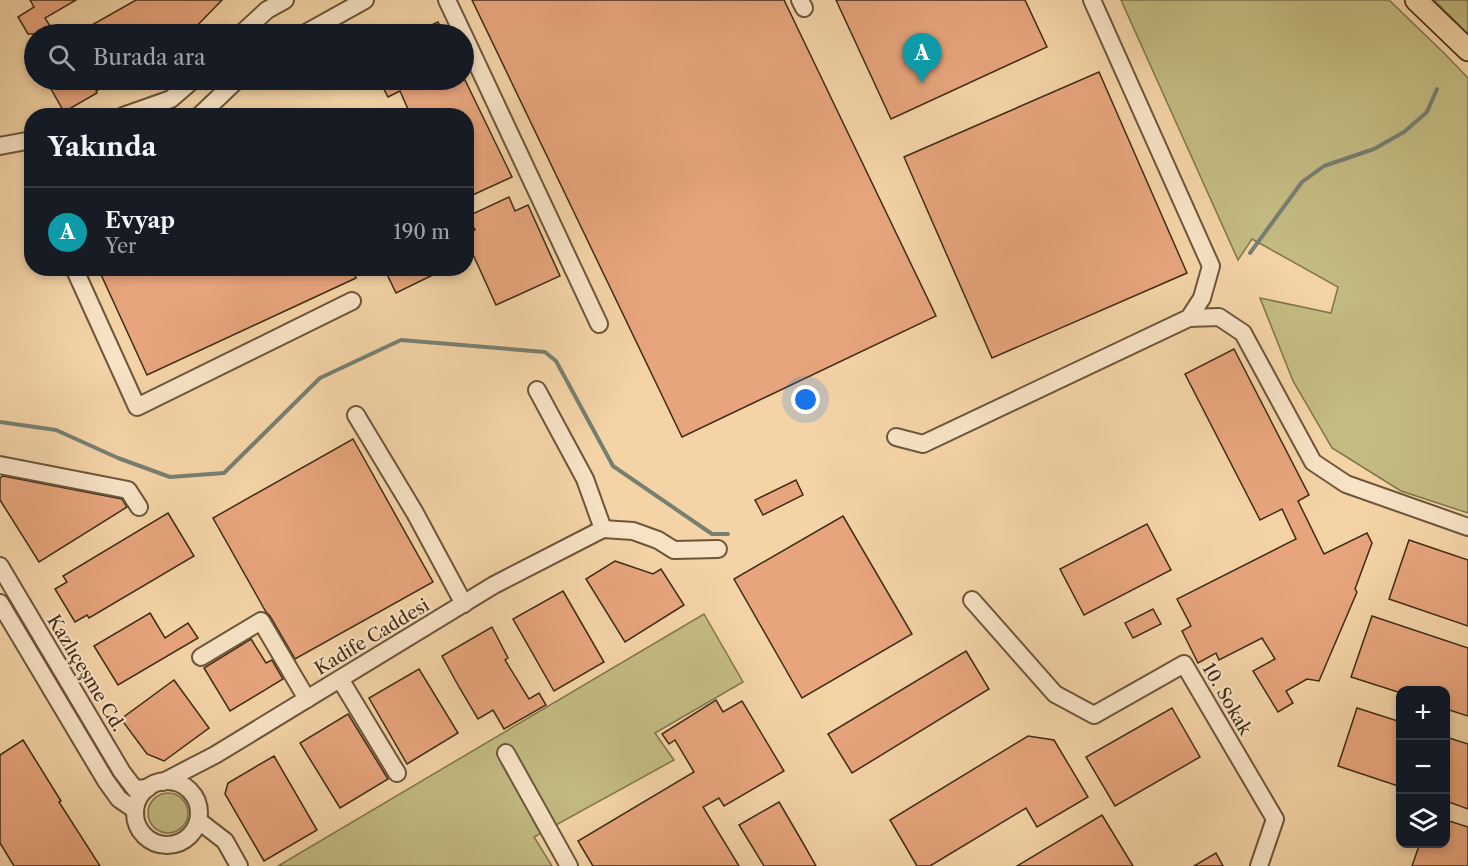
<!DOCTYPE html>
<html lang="tr">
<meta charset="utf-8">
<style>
body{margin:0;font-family:"Libre Caslon Text",serif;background:#20242c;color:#f1f3f6}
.controls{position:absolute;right:18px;bottom:18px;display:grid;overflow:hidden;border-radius:12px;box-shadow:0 3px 9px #0003}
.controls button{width:54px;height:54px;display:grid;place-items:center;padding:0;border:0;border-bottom:2px solid #363941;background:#171b24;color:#f1f3f6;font:30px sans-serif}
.you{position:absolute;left:806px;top:400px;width:21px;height:21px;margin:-15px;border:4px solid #fff;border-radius:50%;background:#1a73e8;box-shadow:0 0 0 9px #1a73e833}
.badge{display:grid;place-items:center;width:39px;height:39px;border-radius:50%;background:#0f766e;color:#fff;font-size:20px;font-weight:700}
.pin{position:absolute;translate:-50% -50px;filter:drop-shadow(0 2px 3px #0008)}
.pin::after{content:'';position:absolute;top:32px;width:21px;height:18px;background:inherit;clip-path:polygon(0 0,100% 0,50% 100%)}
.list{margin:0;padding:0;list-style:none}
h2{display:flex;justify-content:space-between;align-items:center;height:78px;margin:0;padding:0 24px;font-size:26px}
h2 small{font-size:20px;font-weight:400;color:#9ea1a6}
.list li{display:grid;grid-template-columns:39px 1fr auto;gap:18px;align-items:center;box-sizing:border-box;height:90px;padding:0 24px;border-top:2px solid #363941}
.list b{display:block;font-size:22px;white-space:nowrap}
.list p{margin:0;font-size:20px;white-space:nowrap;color:#9ea1a6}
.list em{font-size:20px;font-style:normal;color:#9ea1a6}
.icon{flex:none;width:33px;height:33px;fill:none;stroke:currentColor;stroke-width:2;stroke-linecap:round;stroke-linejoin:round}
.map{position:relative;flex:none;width:1468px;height:866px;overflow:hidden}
.search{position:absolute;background:#171b24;box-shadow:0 3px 9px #0003;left:24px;top:24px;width:450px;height:66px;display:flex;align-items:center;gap:15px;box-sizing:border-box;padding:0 21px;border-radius:33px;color:#9ea1a6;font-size:22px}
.panel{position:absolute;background:#171b24;box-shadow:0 3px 9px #0003;left:24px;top:108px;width:450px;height:168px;border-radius:24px}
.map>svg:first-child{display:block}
.green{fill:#c3bb82;stroke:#81744c;stroke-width:1.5}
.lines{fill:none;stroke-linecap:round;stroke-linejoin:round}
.stream{stroke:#777f71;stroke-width:4}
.building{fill:#e8a57d;stroke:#3f2c16;stroke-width:1.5}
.minor-casing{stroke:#6c563a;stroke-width:20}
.major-casing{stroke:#3f2c16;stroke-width:24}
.minor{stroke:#f8e3c6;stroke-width:16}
.major{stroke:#f4d4a7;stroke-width:21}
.labels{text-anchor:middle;stroke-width:4.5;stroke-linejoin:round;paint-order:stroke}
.street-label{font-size:18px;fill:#3f2c16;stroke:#f8e3c6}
</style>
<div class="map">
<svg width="1468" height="866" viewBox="0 0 1468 866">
<rect width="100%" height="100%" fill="#f4d4a7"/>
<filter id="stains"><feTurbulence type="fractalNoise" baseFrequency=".00333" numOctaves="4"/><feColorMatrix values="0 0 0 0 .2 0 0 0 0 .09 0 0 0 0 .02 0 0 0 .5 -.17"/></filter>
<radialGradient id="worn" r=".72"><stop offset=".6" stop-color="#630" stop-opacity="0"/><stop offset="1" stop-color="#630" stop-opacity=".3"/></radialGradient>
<g class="green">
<path d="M1121,0H1389L1445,54L1468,78V513L1401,491L1332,448L1293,381L1260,298L1331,313L1338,287L1252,239L1238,260Z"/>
<path d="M1434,0H1468V34Z"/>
<path d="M704,614L743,682L655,733L674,760L534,837L552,866H278Z"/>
<circle cx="168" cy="813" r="20"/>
</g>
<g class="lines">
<g class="stream">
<path d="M1250,253L1302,182L1324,166L1374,149L1404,132L1427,112L1437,89"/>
<path d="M0,422L56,430L118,458L170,477L224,473L320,378L401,340L545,352L556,361L613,466L712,534H728"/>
</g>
</g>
<g class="building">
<path d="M30,0H76L45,18L50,26L35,34H28L18,17L34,7Z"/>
<path d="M136,0H222L189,34H76Z"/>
<path d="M472,0H784L936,316L682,437Z"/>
<path d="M836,0H1025L1047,47L891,119Z"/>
<path d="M438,22L444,34H412Z"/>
<path d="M1099,72L1187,273L992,358L904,157Z"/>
<path d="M46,80H115L96,91L97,93L64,112Z"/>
<path d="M379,80H465L512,177L466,198V116H411L400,91L388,97Z"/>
<path d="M509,197L515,211L528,205L560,276L496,305L466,239V234L475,230L468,216Z"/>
<path d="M98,268H352L356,278L147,375Z"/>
<path d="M384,268H447L396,293Z"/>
<path d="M1234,349L1309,495L1298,501L1324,554L1367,533L1372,543L1355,589L1357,592L1319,681L1307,679L1286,691L1293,703L1278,712L1253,671L1275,659L1262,638L1219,660L1216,653L1198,663L1182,631L1191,626L1177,599L1296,539L1282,509L1260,520L1185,374Z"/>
<path d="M353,439L433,582L295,659L270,616L266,612L213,518Z"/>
<path d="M3,476L122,499L127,507L39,562L0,500V478Z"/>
<path d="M796,480L803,495L763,515L755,500Z"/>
<path d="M168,513L194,556L89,618L87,615L75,622L55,589L67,582L63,576Z"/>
<path d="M843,516L912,634L802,698L734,579Z"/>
<path d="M1147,524L1171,570L1084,615L1060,569Z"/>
<path d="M1409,540L1468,560V626L1389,599Z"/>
<path d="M615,561L653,574L661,569L684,605L625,642L586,579Z"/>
<path d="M563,591L604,662L554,691L513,619Z"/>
<path d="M1153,609L1161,624L1133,638L1125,623Z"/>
<path d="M150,613L165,638L188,623L198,638L118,685L94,646Z"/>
<path d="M1372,616L1468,648V716L1446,709V690H1401V693L1351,677Z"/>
<path d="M492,627L508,658L505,660L529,699L539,693L546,705L504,729L493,710L478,719L459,687L442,656Z"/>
<path d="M251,639L266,663L272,660L283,679L230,711L204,668Z"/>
<path d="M966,651L989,689L852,773L828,734Z"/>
<path d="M419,669L458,733L407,764L369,698Z"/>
<path d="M174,680L209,728L164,761L147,754L121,719Z"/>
<path d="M716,700L723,712L742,701L784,771L724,806L719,798L703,807L739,866H593L578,841L694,772L675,740L669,744L662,734Z"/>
<path d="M1172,708L1200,757L1115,806L1086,757Z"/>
<path d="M1357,708L1401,722V787L1338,766Z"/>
<path d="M348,714L388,779L340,808L300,743Z"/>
<path d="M1028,736L1054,740L1088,797L1037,827L1026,808L930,866H917L890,820Z"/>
<path d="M1446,737L1468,744V809L1446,801Z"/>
<path d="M23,740L61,801L59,802L100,866H14L0,843V755Z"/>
<path d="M274,756L317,830L264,861L225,794L228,783Z"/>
<path d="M779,802L803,843L816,866H764L739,825Z"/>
<path d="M1102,815L1133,866H1017Z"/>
<path d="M1446,820L1468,827V866H1412L1420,843H1446Z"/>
<path d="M1216,853L1223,866H1194Z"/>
</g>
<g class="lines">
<defs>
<g id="minor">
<path d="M447,0L463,34"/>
<path d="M800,0L804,8"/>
<path d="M241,34L267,10L285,0"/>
<path d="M304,34L365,0"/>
<path d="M464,36L599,324"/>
<path d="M123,116L171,99L193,80"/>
<path d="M199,116L237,80"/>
<path d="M0,146L32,140"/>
<path d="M74,268L137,407L352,301"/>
<path d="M1189,318L1219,317L1243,333L1313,462L1346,484L1468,527"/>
<path d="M537,390L585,479L603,529"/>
<path d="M356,415L415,513L464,604"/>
<path d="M896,437L923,444L1189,318L1202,298L1211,266L1092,0"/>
<path d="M0,465L128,490L139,507"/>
<path d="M603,529L633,531L658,540L674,550L718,549"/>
<path d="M0,566L122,772L135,789L148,788"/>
<path d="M972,600L1055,694L1094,715L1184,664L1275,819L1259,866"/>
<path d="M0,603L106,781L119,799L135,810"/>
<path d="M201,657L261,621L307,699"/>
<path d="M340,679L397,773"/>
<path d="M506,753L569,866"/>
<circle cx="167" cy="813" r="32"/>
<path d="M163,782L215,755L494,585L603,529"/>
<path d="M199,821L225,841L239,866"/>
</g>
<path id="major" d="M1416,0L1468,50"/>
</defs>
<use href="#minor" class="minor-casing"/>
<use href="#major" class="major-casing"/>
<use href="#minor" class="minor"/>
<use href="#major" class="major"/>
</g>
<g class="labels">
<g class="street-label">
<text transform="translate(372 637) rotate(-31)" y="6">Kadife Caddesi</text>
<text transform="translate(86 673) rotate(59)" y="6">Kazlıçeşme Cd.</text>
<text transform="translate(1227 699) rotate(60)" y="6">10. Sokak</text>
</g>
</g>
<rect width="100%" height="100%" filter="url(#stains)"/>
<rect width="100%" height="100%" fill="url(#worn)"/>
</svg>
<div class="controls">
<button>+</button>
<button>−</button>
<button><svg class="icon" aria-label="layers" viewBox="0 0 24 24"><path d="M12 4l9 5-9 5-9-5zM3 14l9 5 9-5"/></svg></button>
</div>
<div class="you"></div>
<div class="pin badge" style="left:922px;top:83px;background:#0f9aa8">A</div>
<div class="search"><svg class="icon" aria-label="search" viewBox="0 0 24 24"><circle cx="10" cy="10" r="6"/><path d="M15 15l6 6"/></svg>Burada ara</div>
<section class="panel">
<h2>Yakında<small></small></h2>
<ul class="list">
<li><span class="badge" style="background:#0f9aa8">A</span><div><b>Evyap</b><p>Yer</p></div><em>190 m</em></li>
</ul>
</section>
</div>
